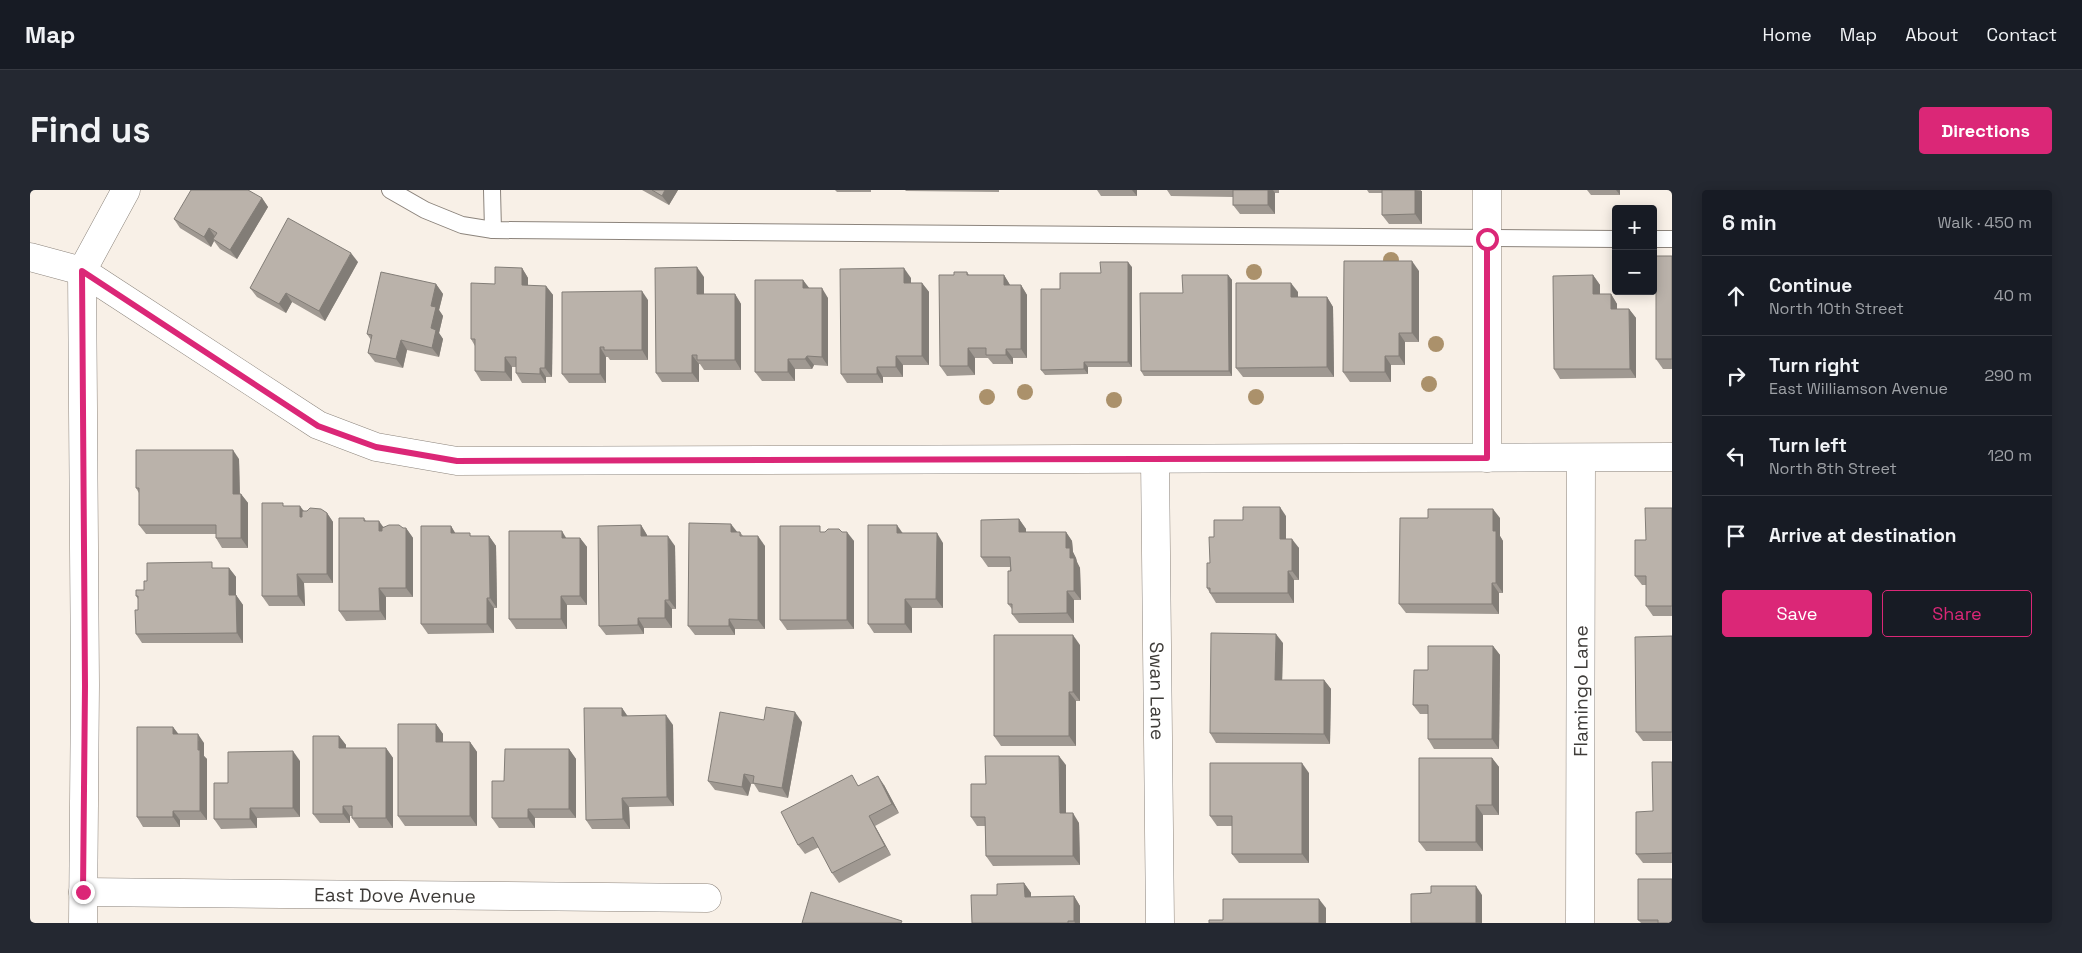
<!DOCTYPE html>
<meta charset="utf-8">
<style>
body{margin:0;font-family:"Space Grotesk",sans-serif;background:#242831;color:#f1f3f6}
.controls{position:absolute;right:15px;top:15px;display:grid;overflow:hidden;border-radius:5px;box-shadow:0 2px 12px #0003}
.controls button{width:45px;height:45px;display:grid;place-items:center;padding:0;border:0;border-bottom:1px solid #363941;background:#171b24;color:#f1f3f6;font:25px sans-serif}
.stop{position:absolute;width:15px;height:15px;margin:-11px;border:4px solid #db2777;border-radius:50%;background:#fff}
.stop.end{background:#db2777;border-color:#fff;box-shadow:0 1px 5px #0008}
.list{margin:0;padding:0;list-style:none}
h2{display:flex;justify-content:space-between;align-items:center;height:65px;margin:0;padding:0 20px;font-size:21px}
h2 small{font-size:16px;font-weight:400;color:#9ea1a6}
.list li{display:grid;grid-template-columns:32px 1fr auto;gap:15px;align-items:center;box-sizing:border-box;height:80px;padding:0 20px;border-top:1px solid #363941}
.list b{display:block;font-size:19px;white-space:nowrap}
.list p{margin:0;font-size:16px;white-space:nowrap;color:#9ea1a6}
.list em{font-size:16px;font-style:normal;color:#9ea1a6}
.actions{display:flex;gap:10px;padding:15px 20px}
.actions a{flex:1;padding:11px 0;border:1px solid #db2777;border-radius:5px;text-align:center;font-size:18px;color:#db2777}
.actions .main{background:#db2777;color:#fff}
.icon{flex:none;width:28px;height:28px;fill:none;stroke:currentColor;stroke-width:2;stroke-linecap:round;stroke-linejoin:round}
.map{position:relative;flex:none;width:1642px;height:733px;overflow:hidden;border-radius:5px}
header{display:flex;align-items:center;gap:30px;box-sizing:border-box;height:70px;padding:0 25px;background:#171b24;border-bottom:1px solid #363941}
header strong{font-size:24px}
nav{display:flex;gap:28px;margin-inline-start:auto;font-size:18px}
.intro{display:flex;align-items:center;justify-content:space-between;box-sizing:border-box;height:120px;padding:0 30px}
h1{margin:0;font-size:35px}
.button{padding:12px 22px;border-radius:5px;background:#db2777;color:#fff;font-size:18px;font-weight:700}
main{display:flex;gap:30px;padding:0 30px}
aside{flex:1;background:#171b24;border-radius:5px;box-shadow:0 2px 12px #0003}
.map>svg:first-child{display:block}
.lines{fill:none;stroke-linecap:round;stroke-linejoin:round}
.lane-casing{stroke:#8c847c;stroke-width:18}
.street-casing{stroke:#8c847c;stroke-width:29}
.lane{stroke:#fff;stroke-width:16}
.street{stroke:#fff;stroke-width:28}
.tree{fill:#ab916b}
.wall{fill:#a09992}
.shaded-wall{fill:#827d77}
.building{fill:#bab2aa;stroke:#827d77}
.route{stroke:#db2777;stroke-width:6}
.labels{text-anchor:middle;stroke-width:5;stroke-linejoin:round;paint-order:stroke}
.street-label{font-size:19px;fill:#3f3c39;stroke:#f8f0e7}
</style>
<header>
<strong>Map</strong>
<nav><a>Home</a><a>Map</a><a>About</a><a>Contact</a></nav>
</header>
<div class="intro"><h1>Find us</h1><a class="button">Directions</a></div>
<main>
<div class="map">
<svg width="1642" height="733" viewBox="0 0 1642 733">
<rect width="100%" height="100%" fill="#f8f0e7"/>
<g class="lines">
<defs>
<g id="lane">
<path d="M360,0L395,20L432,35L463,40L1586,49"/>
<path d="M462,0L463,40"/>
<path d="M1623,49H1642"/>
</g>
<g id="street">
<path d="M1457,0V268"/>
<path d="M0,67L52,81L288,235L346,257L427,271L1642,267"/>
<path id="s1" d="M1125,270L1130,733"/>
<path id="s2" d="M53,702L677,708"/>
<path d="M53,733L55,495L52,81L96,0"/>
<path id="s3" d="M1550,733L1551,269"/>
</g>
</defs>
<use href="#lane" class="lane-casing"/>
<use href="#street" class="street-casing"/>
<use href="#lane" class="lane"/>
<use href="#street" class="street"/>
</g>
<g class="tree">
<circle cx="1361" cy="70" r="8"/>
<circle cx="1224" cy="82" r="8"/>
<circle cx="1406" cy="154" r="8"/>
<circle cx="1399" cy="194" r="8"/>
<circle cx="995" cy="202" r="8"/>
<circle cx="957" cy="207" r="8"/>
<circle cx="1226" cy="207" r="8"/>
<circle cx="1084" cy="210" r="8"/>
</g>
<g class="wall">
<path d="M612,0H648L639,15Z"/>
<path d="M805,0H841V2H807Z"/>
<path d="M875,0H969V2L876,1Z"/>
<path d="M1067,0H1107V6H1071Z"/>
<path d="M1137,0H1249V3H1245V24H1210L1203,15V7L1141,6Z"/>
<path d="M1337,0H1391L1392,34H1359L1352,25V3H1339Z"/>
<path d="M1557,0H1590V5H1561Z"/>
<path d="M232,8L238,17L207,69L190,59L184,51L181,57L150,38L144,29Z"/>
<path d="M1642,66V179H1633L1626,169Z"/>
<path d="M328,72L295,131L262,112L256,123L227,107L220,98Z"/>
<path d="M1102,77V177H1058V184L1015,185L1011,180L1030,99L1071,83Z"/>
<path d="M492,78L498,88V96H516L523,105L522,187H516V193H492L486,183V177H482V191H451L445,181V156L441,149L465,94Z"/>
<path d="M1389,81V152H1375V175H1361V192H1320L1313,182Z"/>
<path d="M937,82L939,85H974L980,95H991L997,105V168H983V174H963L958,168H945V185L917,186L910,176Z"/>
<path d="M1198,85L1202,90V186H1114L1111,181Z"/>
<path d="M1563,85L1570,95V104H1581L1587,114V119H1599L1606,128V188L1530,189L1524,179Z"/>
<path d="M674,87V104H705L711,114V180H674L670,174H669V192H632L626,183Z"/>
<path d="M881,88V93H892L899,102V175H873V187H853V193H817L811,184Z"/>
<path d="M773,90L778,98L798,108V176L784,175L782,179H765V191H732L725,182Z"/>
<path d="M406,94L413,104L409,120L413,126L409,143L413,149L409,167L377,160L373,178L345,172L338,163L341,150L337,144Z"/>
<path d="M1268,102V107H1297L1303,117L1304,187H1213L1206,178Z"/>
<path d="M618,110V170H580L578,167H576V193H539L532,184Z"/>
<path d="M209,269L210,304H211L218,313V358H192L186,348V344H116L109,335V303L106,298Z"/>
<path d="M255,316L274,321L297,323L303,332V393H274L275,416H239L232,406Z"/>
<path d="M1642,318V426H1623L1616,416V395H1612L1605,386Z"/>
<path d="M1256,326V349L1269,358V390H1264V413H1186L1177,398L1180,373L1184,347L1213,330Z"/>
<path d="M334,328L336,331L354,337L376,338L383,348V407H356V430L316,431L309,421Z"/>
<path d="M1470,328V346L1473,351V403H1469V424L1376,423L1369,414Z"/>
<path d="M989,329L996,339V342H1036L1042,351L1043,362L1046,368L1047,372L1050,378L1051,410H1044V433H989L982,424V419L978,414L980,377H958L951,367Z"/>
<path d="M611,335L617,345V346L645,356L646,419H642V438H614V444L576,445L569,436Z"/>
<path d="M421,336L425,343L442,346H459L466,356L467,418H464V443L398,444L391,434Z"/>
<path d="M707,342H710L713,346L735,356V439H705V445H665L658,436Z"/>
<path d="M793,342H812L824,351V439L757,440L750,430Z"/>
<path d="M873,343L913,353V418H882V443H844L838,434Z"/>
<path d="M536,348H550L557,357V415H537V439H486L479,429Z"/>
<path d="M186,378H199L206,387V405L213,415V453H112L106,444L108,420V409L106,406L114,400L117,391Z"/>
<path d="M1642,446V551H1613L1606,542Z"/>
<path d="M1253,453L1252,490H1294L1301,499L1300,554L1186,553L1180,543Z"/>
<path d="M1050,455V511H1046V556H971L964,546Z"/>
<path d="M1463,456L1470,465L1469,559H1404L1398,549V524H1390L1383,515L1398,480Z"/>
<path d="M592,518L597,526L643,535L644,616L599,617L600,639H562L556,630Z"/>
<path d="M734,530L772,532L758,608L729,602L724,594H721L718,606L685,600L678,591Z"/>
<path d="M406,534L413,544V552H440L447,562V636H375L368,626Z"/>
<path d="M143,537L148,544L174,553V566L177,569V630H150V637H113L107,627Z"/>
<path d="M309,546L316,555V558H356L363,568V638H329L322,628V626H320V633H290L283,624Z"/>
<path d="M539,559L546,569V628H505V638H469L462,628L474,591Z"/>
<path d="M1462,568L1469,577V625H1453V661H1396L1389,652Z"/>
<path d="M270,571V627L227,628V638L191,639L184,629L198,593Z"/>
<path d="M1642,572V673H1613L1606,664Z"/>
<path d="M1036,575V623L1049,633L1050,675L963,676L956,666L955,636H947L941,627L956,594Z"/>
<path d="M1279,583V673H1209L1202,664V636H1187L1180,626Z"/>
<path d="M829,595H854L869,623L845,636L861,665L809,693L802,683L789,657L775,664L768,655Z"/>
<path d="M1642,689V733H1611L1608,730Z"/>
<path d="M994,693L1001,703V707L1044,706L1050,716V733H942L967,705Z"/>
</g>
<g class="shaded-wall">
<path d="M635,0H648L639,15L632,6Z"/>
<path d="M1102,0H1107V6Z"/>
<path d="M1238,0H1243L1245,3V24L1238,15Z"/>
<path d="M1385,0L1392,1V34L1385,24Z"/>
<path d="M1586,0H1590V5Z"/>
<path d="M232,8L238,17L207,69L200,60Z"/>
<path d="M179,38L186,48L183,49L184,51L181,57L174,47Z"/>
<path d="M321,63L328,72L295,131L289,121Z"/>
<path d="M1382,71L1389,81V152L1382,143Z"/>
<path d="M1098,72L1102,77V177L1098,172Z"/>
<path d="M667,77L674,87V114L667,104Z"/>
<path d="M492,78L498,88V105L492,95Z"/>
<path d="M874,78L881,88V102L874,93Z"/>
<path d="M974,85L980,95V105L974,95Z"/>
<path d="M1198,85L1202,90V186L1199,181Z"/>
<path d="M1563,85L1570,95V114L1563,104Z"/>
<path d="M773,90L780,99L773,98Z"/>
<path d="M892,93L899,102V175L892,166Z"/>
<path d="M1261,93L1268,102V117L1261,107Z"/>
<path d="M406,94L413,104L409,120L413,126L409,143L413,149L409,167L402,158L401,138V116Z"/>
<path d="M991,95L997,105V168L991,159Z"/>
<path d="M516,96L523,105L522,187L515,178Z"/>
<path d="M792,98L798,108V176L792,167Z"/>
<path d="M612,101L618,110V170L612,160Z"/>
<path d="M256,103L262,112L256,123L249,114Z"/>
<path d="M705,104L711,114V180L705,170Z"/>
<path d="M1581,104L1587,114V128L1581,119Z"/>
<path d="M1297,107L1303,117L1304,187L1297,177Z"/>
<path d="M1599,119L1606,128V188L1600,179Z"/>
<path d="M1369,143L1375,152V175L1369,166Z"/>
<path d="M371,150L377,160L373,178L366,169Z"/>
<path d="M570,157L576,167V193L570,184Z"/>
<path d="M938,158L945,168V185L938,176Z"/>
<path d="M976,159L983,168V174L976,165Z"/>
<path d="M662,165L669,174V192L662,183Z"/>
<path d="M777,166L784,175L782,179L775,169Z"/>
<path d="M866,166L873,175V187L866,177Z"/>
<path d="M1355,166L1361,175V192L1355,182Z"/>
<path d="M475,167L482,177V191L475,182Z"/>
<path d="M758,169L765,179V191L758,182Z"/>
<path d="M1054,172L1058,177V184L1054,179Z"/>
<path d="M847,177L853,187V193L847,184Z"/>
<path d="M510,178L516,187V193L510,184Z"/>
<path d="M203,260L209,269L210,313L203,304Z"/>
<path d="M211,304L218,313V358L211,348Z"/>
<path d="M270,316L277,325V336L270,327Z"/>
<path d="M1250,317L1256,326V358L1250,349Z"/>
<path d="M1463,319L1470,328V346L1473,351V403L1466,393L1463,341Z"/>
<path d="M297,323L303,332V393L297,384Z"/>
<path d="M989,329L996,339V352L989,342Z"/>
<path d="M349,331L356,341H349Z"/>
<path d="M701,334L708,343L701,342Z"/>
<path d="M611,335L617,345L618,356L611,346Z"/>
<path d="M867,335L874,345L867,343Z"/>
<path d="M421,336L427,346L421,343Z"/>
<path d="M376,338L383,348V407L376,398Z"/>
<path d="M532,341L538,351L532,348Z"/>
<path d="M817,342L824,351V439L817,430Z"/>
<path d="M1036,342L1042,351L1043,362L1046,368L1047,372L1050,378L1051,410L1044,401L1040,368L1036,358Z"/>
<path d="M907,343L913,353V418L906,409Z"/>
<path d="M459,346L466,356L467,418L460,408Z"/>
<path d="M638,346L645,356L646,419L639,410Z"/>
<path d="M728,346L735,356V439L728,430Z"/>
<path d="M550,348L557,357V415L550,406Z"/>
<path d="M1262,349L1269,358V390L1262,381Z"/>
<path d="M199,378L206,387V415L199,405Z"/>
<path d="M1258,381L1264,390V413L1258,403Z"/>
<path d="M267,384L274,393L275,416L268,406Z"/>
<path d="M1462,393L1469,403V424L1462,414Z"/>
<path d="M349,398L356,407V430L350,421Z"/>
<path d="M1037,401L1044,410V433L1037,423Z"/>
<path d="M206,405L213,415V453L207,443Z"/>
<path d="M531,406L537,415V439L531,429Z"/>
<path d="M457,408L464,418V443L457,434Z"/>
<path d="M875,409L882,418V443L875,434Z"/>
<path d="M635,410L642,419V438L635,428Z"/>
<path d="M608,428L614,438V444L608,435Z"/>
<path d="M699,429L705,439V445L699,436Z"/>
<path d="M1246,444L1253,453L1252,499L1245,490Z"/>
<path d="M1043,445L1050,455V511L1043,502Z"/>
<path d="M1463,456L1470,465L1469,559L1462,549Z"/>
<path d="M1294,490L1301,499L1300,554L1294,544Z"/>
<path d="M1039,502L1046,511V556L1039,546Z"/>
<path d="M592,518L599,528L592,526Z"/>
<path d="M765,522L772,532L758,608L752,598Z"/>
<path d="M636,525L643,535L644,616L637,607Z"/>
<path d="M406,534L413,544V562L406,552Z"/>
<path d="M143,537L150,546L143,544Z"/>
<path d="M168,544L174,553V566L177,569V630L170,621Z"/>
<path d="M309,546L316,555V568L309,558Z"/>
<path d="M440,552L447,562V636L440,626Z"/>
<path d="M356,558L363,568V638L356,628Z"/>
<path d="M539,559L546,569V628L539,619Z"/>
<path d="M263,561L270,571V627L263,618Z"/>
<path d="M1029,566L1036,575V633L1030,623Z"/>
<path d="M1462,568L1469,577V625L1462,615Z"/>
<path d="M1272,573L1279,583V673L1272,664Z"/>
<path d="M714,584L721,594L718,606L712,597Z"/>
<path d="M848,586L854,595L869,623L862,614Z"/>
<path d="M592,608L599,617L600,639L593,629Z"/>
<path d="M1446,615L1453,625V661L1446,652Z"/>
<path d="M313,616L320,626V633L313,624Z"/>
<path d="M220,618L227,628V638L220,629Z"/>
<path d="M498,619L505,628V638L498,628Z"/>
<path d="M143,621L150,630V637L143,627Z"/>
<path d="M1043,623L1049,633L1050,675L1043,666Z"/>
<path d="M839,626L845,636L861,665L855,656Z"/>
<path d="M994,693L1001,703V716L995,707Z"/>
<path d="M1446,696L1452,705V733H1446Z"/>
<path d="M1044,706L1050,716V733H1045L1044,731Z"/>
<path d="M1289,709L1296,718V733H1289Z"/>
</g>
<g class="building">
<path d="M161,0H218L232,8L200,60L183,49L187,43L179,38L174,47L144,29Z"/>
<path d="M622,0H635L632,6Z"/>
<rect x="1203" y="0" width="35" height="15"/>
<path d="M1352,0H1385V24L1352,25Z"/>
<path d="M258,28L321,63L289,121L256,103L249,114L220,98Z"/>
<rect x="1626" y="66" width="16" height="103"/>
<path d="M1314,71H1382V143H1369V166H1355V182H1313Z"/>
<path d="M1070,72H1098V172H1054V179L1011,180V99H1030V83H1071Z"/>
<path d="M465,77L492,78V95L516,96L515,178H510V184L486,183V167H475V182L445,181V149H441V93L465,94Z"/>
<path d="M667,77V104H705V170H667V165H662V183H626L625,78Z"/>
<path d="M874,78V93H892V166H866V177H847V184H811L810,79Z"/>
<path d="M351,82L406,94L401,116L406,117L401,138L406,140L402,158L371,150L366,169L338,163L342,145L337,144Z"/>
<path d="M924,82H937V85H974V95H991V159H976V165H956V158H938V176H910L909,85H924Z"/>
<path d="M1152,85H1198L1199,181H1111L1110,103H1153Z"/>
<path d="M1563,85V104H1581V119H1599L1600,179H1524L1523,86Z"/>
<path d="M725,90H773V98H792V167L777,166L775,169H758V182H725Z"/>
<path d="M1206,93H1261V107H1297V177L1206,178Z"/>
<path d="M612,101V160H574V157H570V184H532V102Z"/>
<path d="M106,260H203V304H211V348H186V335H109V298H106Z"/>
<path d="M232,313H253V316H270V327H272V321H277L280,318L291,319L297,323V384H267L268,406H232Z"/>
<path d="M1213,317H1250V349H1262V381H1258V403H1180V398H1177V373H1180L1179,347H1184V330H1213Z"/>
<path d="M1615,318H1642V416H1616V386H1605V350H1616Z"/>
<path d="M1398,319H1463V341H1466V393H1462V414H1369L1370,328H1398Z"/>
<path d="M309,328H334V331H349V341H352V338L359,335H369L373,338H376V398H349L350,421H309Z"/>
<path d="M989,329V342H1036V358H1040V368H1044V401H1037V423L982,424V414H978V381H981L980,367H951V330Z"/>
<path d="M659,333L701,334V342H710V346H728V430L699,429V436H658Z"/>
<path d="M611,335V346H638L639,410H635V428H608V435L569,436L568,336Z"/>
<path d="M838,335H867V343H907L906,409H875V434H838Z"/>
<path d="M391,336H421V343H440V346H459L460,408H457V434H391Z"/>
<path d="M750,336H790V342H795L798,339H809L812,342H817V430H750Z"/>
<path d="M479,341H532V348H550V406H531V429H479Z"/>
<path d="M182,372V378H199V405H206L207,443L106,444L105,420H108V406H106V400H114V391H117V373Z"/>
<path d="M1181,443L1246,444L1245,490H1294V544L1180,543Z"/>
<path d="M964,445H1043V502H1039V546H964Z"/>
<path d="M1642,446V542H1606L1605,447Z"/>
<path d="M1398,456H1463L1462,549H1398V515H1383L1384,480H1398Z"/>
<path d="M736,517L765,522L752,598L723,593L724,586L714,584L712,597L678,591L690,522L734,530Z"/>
<path d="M554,518H592V526L636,525L637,607L592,608L593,629L556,630Z"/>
<path d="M368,534H406V552H440V626H368Z"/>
<path d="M107,537H143V544H168V560H170V621H143V627H107Z"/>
<path d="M283,546H309V558H356V628H322V616H313V624H283Z"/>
<path d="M475,559H539V619H498V628H462V591H474Z"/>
<path d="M263,561V618H220V629H184V593H198V562Z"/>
<path d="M955,566H1029L1030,623H1043V666H956L955,627H941V594H956Z"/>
<path d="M1389,568H1462V615H1446V652H1389Z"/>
<path d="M1622,572H1642V663L1606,664V622L1623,621Z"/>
<path d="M1180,573H1272V664H1202V626H1180Z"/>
<path d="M822,585L828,596L848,586L862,614L839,626L855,656L802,683L783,647L768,655L751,622Z"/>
<path d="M1608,689H1642V733H1628V730H1608Z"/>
<path d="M994,693L995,707L1044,706V731H1038V733H942L941,705H967V694Z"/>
<path d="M1401,696H1446V733H1381V704L1401,703Z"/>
<path d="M781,702L872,731L871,733H772Z"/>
<path d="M1193,709H1289V733H1179V730H1193Z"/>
</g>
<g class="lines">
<path class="route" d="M53,702L55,496L52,81L288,236L346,257L427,271L1457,268V49"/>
</g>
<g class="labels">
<g class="street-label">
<text dy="7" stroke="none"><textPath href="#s1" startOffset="231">Swan Lane</textPath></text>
<text dy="7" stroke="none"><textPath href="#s3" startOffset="232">Flamingo Lane</textPath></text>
<text dy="7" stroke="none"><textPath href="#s2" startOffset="312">East Dove Avenue</textPath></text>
</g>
</g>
</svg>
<div class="controls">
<button>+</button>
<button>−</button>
</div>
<div class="stop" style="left:1457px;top:49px"></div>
<div class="stop end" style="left:53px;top:702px"></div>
</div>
<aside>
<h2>6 min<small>Walk · 450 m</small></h2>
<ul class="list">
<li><svg class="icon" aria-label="ahead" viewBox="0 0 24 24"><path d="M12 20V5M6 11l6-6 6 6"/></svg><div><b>Continue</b><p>North 10th Street</p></div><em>40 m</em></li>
<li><svg class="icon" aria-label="right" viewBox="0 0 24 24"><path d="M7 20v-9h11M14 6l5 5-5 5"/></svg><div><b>Turn right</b><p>East Williamson Avenue</p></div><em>290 m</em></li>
<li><svg class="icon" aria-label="left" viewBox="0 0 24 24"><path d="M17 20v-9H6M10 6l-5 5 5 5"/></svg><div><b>Turn left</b><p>North 8th Street</p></div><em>120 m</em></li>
<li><svg class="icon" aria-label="arrive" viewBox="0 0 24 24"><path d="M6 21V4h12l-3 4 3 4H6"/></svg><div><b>Arrive at destination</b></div></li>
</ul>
<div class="actions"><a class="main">Save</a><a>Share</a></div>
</aside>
</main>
